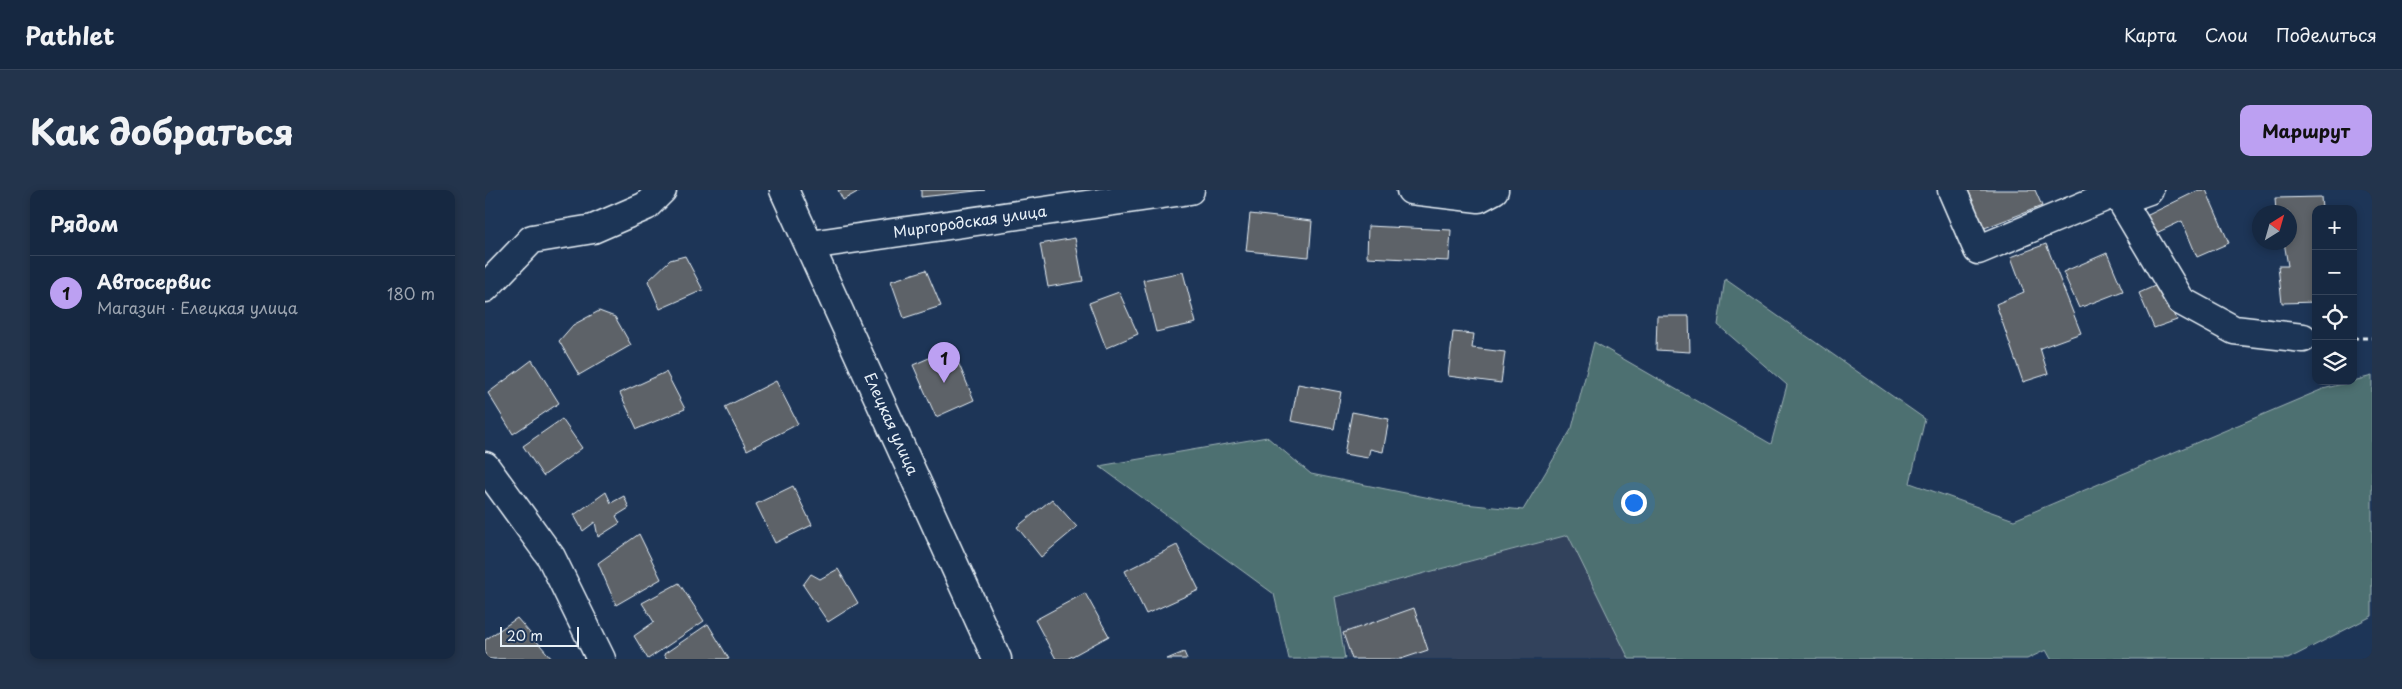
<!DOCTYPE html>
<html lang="ru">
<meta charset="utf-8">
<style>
body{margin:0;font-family:"Playpen Sans",sans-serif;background:#23344c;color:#f1f3f6}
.controls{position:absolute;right:15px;top:15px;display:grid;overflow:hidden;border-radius:10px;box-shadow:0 2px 8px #0003}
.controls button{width:45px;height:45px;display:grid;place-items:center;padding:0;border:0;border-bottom:1px solid #35445a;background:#162841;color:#f1f3f6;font:25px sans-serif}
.compass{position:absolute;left:1767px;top:15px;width:45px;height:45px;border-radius:50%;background:#162841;box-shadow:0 2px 8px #0003;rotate:37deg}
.scale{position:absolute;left:15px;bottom:12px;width:79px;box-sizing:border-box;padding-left:5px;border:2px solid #e8f1f8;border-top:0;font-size:14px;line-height:18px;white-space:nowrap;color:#e8f1f8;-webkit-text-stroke:4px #1d3557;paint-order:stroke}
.you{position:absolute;left:1148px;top:312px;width:18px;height:18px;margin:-12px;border:4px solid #fff;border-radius:50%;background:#1a73e8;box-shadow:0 0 0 8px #1a73e833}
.badge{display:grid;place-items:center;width:32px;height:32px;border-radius:50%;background:#bca0f2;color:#111;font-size:16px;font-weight:700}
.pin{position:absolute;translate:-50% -41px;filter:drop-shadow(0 1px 2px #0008)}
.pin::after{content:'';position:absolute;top:26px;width:18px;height:15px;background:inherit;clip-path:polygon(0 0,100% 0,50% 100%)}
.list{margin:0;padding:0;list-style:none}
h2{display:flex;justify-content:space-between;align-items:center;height:65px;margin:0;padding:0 20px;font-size:21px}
h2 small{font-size:16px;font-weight:400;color:#9ea6b1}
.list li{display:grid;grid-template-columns:32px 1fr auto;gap:15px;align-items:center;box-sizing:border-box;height:75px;padding:0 20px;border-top:1px solid #35445a}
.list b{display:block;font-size:19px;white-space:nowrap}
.list p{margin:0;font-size:16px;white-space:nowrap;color:#9ea6b1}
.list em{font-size:16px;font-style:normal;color:#9ea6b1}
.icon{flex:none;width:28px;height:28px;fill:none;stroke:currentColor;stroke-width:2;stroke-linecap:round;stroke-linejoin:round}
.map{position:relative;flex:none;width:1887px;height:469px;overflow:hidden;border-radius:10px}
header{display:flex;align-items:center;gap:30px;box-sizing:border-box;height:70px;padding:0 25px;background:#162841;border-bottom:1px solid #35445a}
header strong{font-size:24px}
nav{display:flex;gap:28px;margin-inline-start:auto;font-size:18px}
.intro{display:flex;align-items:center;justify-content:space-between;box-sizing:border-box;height:120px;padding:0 30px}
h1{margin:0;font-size:35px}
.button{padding:12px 22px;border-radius:10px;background:#bca0f2;color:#111;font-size:18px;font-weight:700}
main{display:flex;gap:30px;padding:0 30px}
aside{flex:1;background:#162841;border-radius:10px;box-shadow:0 2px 8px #0003}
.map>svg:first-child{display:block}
.built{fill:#30425c}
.green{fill:#4e7071;stroke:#9bb0b4}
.building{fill:#5d6268;stroke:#e8f1f8}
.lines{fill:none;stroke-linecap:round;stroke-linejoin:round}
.minor-casing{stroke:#e8f1f8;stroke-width:31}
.major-casing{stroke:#e8f1f8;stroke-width:31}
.path{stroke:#e8f1f8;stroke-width:3;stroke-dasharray:5 4;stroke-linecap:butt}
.minor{stroke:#1d3557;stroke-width:28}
.major{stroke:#1d3557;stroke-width:28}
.labels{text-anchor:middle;stroke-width:5;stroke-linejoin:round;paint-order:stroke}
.street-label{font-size:15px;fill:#e8f1f8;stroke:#1d3557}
</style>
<header>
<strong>Pathlet</strong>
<nav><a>Карта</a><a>Слои</a><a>Поделиться</a></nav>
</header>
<div class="intro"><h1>Как добраться</h1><a class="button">Маршрут</a></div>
<main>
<aside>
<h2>Рядом<small></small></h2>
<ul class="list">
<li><span class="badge">1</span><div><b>Автосервис</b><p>Магазин · Елецкая улица</p></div><em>180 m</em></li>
</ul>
</aside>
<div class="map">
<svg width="1887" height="469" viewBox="0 0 1887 469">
<rect width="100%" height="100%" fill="#1d3557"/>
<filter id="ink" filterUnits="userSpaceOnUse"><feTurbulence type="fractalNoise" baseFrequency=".02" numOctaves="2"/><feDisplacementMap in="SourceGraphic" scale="10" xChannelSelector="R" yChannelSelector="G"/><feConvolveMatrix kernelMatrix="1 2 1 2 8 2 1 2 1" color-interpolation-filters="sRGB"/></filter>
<g filter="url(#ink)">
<path class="built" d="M1083,345L1144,469H862L850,408Z"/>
<path class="green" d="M1240,89L1440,229L1425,293L1529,330L1838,199L1887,186V426L1803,469H1566L1561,460L1542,469H1144L1083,345L850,407L860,469H804L789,404L614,276L782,247L826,284L970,313L1038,320L1087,238L1109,152L1286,254L1302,195L1233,135Z"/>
<g class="building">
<path d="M353,0H376L358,10Z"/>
<path d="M436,0H500L436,7Z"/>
<path d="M1481,0H1550L1557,16L1497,39Z"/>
<path d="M1714,0H1721L1744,53L1712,67L1697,31L1667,45L1659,27Z"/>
<path d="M1836,7L1837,19H1831V112L1797,113L1793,76H1803L1799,52H1804V22H1791L1790,8Z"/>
<path d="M765,24L827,31L824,67L761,61Z"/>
<path d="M883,36L966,40L964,71L882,67Z"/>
<path d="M590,48L598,91L563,97L555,54Z"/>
<path d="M1561,54L1596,143L1555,158L1563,184L1538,192L1511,114L1539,102L1526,67Z"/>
<path d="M1622,63L1638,101L1594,118L1578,82Z"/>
<path d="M200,66L218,100L175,119L163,91L185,70Z"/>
<path d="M441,80L456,116L419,128L406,91Z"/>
<path d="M698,82L711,133L671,142L658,90Z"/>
<path d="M1672,95L1679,112L1684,110L1692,130L1669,138L1654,103Z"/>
<path d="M634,102L653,144L621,158L604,113Z"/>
<path d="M114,121L130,127L146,155L94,185L74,151L88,135Z"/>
<path d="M1172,126H1204L1205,162L1171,160Z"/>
<path d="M968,142L989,144L987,158L1020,162L1016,193L963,186Z"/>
<path d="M467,158L489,210L451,227L428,175Z"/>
<path d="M47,170L74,213L28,244L3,203Z"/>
<path d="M181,182L200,219L152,239L135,203Z"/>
<path d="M291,191L313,234L262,260L240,217Z"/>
<path d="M813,194L856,202L849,239L806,231Z"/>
<path d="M867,222L904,229L898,262L885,259L883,268L859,264Z"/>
<path d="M77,229L97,258L58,286L38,256Z"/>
<path d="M308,296L327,335L290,353L271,314Z"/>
<path d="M121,302L126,313L139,306L144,318L131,326L135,333L113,347L110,332L98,341L89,325Z"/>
<path d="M567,309L592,337L556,367L532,337Z"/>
<path d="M154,344L176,389L131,415L113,373Z"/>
<path d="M692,355L714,400L661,424L640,381Z"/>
<path d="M353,379L373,413L343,432L318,395L326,384L335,389Z"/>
<path d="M194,393L219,431L163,469L149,446L169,432L157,413Z"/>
<path d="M600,403L624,446L582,469H571L550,430Z"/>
<path d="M929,418L943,460L916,469H867L858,443Z"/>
<path d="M32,428L67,469H0V450Z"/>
<path d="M223,434L244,469H182L179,464Z"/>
<path d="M699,462L702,469H682Z"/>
</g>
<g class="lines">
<defs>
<g id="minor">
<path d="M926,0L994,8L1009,0"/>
<path d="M1467,0L1493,60L1632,2"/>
<path d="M1632,0L1636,10L1664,0"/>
<path d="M1636,10L1696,111L1749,140L1818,148"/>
<path d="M325,55L705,0"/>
<path d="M0,98L47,49L108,39L161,16L177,0"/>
<path d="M0,276L66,367L116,469"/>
</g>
<path id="major" d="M299,0L512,469"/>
</defs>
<use href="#minor" class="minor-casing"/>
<use href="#major" class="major-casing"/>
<path class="path" d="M1868,148H1887"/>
<use href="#minor" class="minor"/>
<use href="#major" class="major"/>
</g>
</g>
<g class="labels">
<g class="street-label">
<text transform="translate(485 32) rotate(-8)" y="5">Миргородская улица</text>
<text transform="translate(406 234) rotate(66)" y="5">Елецкая улица</text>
</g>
</g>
</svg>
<div class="controls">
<button>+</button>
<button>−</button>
<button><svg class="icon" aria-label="locate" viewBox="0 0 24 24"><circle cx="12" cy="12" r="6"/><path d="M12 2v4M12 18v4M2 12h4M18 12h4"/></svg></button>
<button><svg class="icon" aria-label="layers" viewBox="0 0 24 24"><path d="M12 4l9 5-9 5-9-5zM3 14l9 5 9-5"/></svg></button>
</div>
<svg class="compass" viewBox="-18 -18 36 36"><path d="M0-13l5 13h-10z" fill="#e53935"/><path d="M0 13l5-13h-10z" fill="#9ea6b1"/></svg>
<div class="scale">20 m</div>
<div class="you"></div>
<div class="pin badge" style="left:459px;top:193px">1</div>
</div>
</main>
